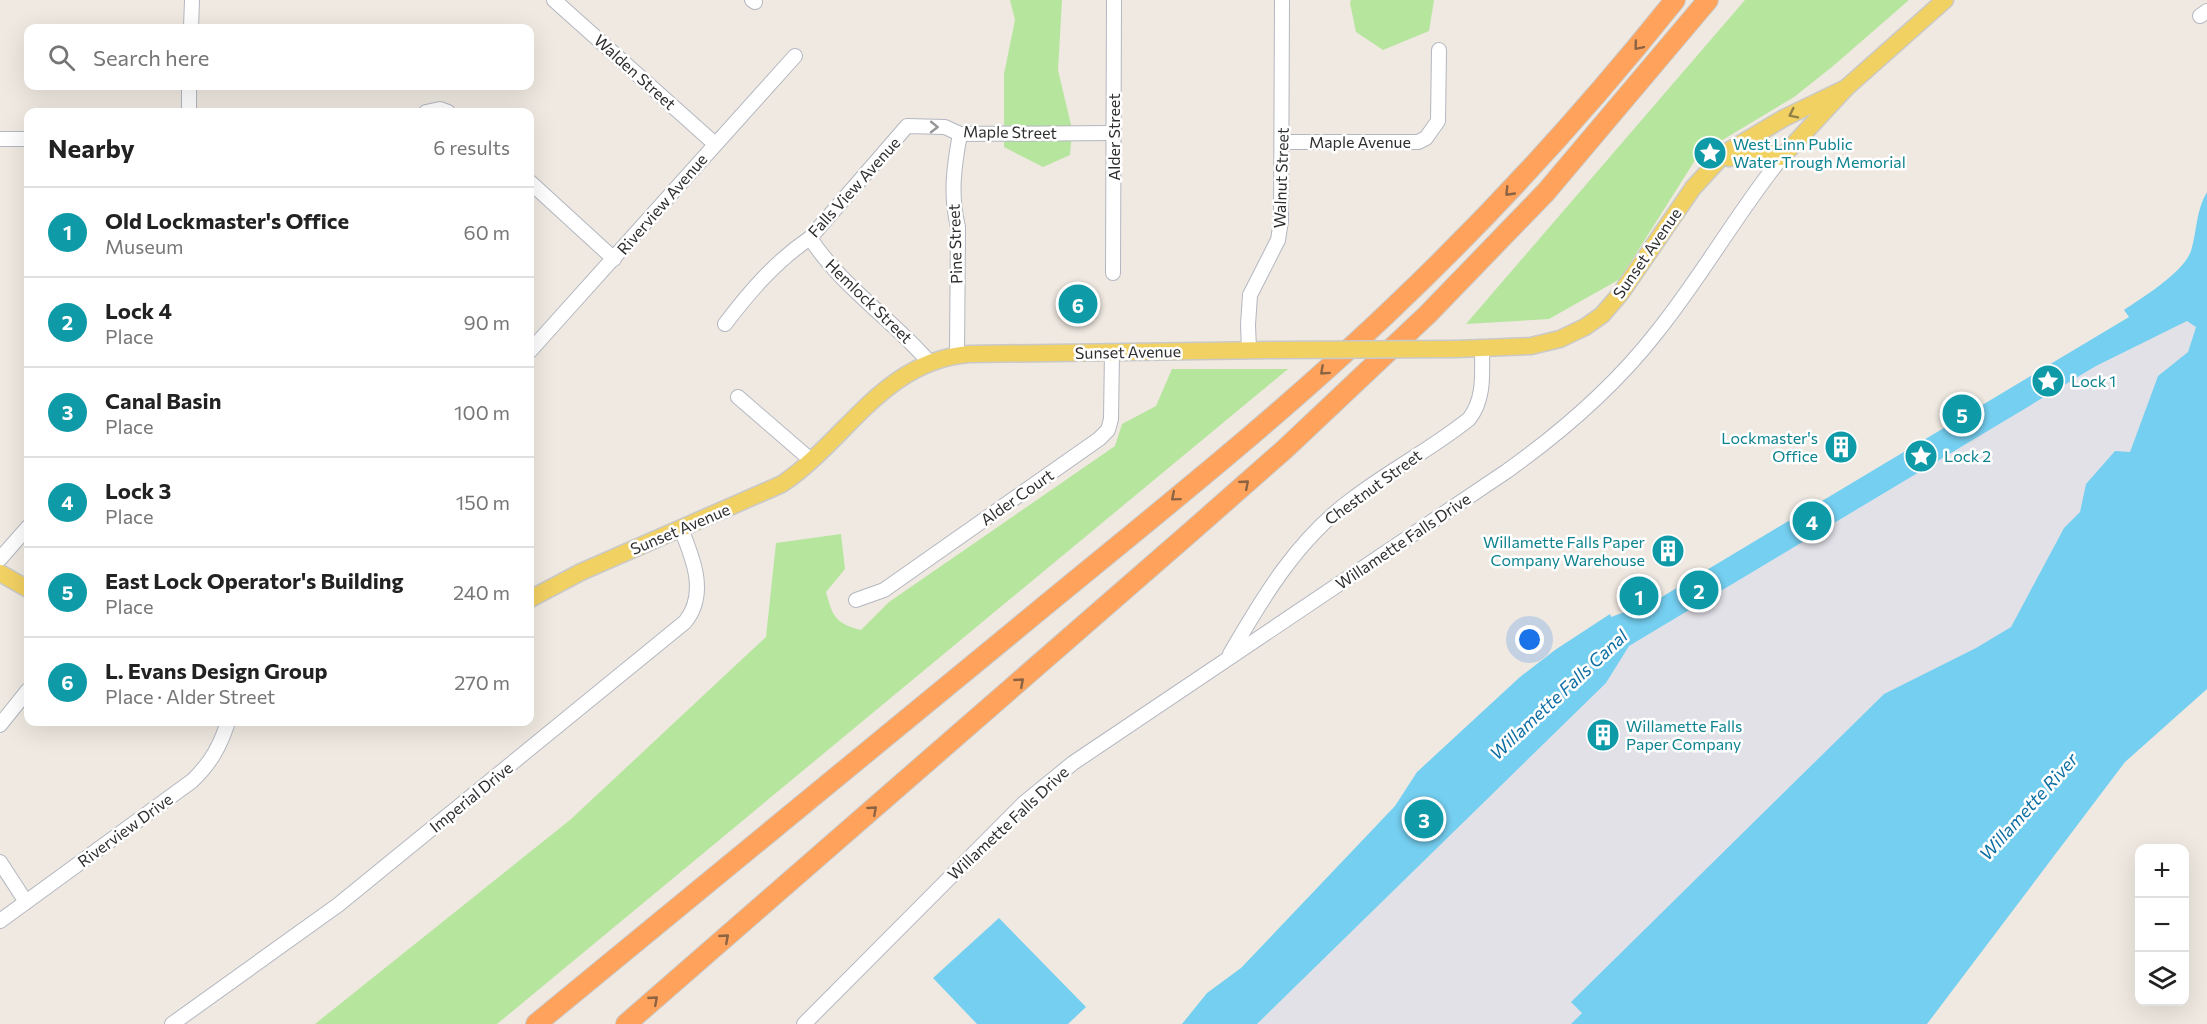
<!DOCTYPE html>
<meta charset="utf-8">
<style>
body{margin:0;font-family:Commissioner,sans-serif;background:#f2f2f2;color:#222}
.controls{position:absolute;right:18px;bottom:18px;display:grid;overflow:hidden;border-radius:12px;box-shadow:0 6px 24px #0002}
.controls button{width:54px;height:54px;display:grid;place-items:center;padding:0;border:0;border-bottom:2px solid #e0e0e0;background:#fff;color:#222;font:30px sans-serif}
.you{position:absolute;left:1530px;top:640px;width:21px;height:21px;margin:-15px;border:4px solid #fff;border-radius:50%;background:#1a73e8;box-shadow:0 0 0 9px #1a73e833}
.badge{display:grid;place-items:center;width:39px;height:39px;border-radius:50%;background:#4264fb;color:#fff;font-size:20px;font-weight:700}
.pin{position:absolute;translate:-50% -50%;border:3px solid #fff;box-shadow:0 2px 6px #0006}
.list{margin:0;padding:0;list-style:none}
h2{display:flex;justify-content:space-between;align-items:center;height:78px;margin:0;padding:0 24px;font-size:26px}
h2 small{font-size:20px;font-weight:400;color:#767676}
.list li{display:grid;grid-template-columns:39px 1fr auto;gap:18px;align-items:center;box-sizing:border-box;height:90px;padding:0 24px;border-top:2px solid #e0e0e0}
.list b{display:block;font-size:22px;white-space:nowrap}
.list p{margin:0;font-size:20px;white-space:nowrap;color:#767676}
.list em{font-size:20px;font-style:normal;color:#767676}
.icon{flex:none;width:33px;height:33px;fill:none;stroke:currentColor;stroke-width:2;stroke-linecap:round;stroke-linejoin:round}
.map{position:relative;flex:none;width:2207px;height:1024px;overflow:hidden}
.search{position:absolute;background:#fff;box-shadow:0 6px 24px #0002;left:24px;top:24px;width:510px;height:66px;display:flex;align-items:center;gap:15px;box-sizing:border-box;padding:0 21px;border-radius:12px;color:#767676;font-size:22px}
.panel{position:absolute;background:#fff;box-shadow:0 6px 24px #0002;left:24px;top:108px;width:510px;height:618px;border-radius:12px}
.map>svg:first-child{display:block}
.industrial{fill:#e3e1e8}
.green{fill:#b6e59e}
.water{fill:#75cff0}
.pier{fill:#efe9e1}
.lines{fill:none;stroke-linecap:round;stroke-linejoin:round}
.minor-casing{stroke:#b4b7c1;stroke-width:16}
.major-casing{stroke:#c9c9c9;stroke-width:19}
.highway-casing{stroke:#c9c9c9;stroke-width:22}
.minor{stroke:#fff;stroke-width:14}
.major{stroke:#f2d163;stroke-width:16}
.highway{stroke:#ffa35c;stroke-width:20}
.major-bridge-casing{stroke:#c9c9c9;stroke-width:19;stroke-linecap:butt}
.major-bridge{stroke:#f2d163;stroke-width:16}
.oneway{stroke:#8c6343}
.oneway2{stroke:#908048}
.oneway3{stroke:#969696}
.labels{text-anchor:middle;stroke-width:5;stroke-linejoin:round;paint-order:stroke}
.street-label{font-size:16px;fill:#2e2e2e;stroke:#fff}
.culture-label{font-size:16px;fill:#0d838f;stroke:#fff;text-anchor:start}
.water-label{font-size:18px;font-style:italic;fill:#0d6fa3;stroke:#fff}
</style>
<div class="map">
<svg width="2207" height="1024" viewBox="0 0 2207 1024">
<rect width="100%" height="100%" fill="#efe9e1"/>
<path class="industrial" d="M2187,321L2196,327L2188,352L2158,376L2130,452L2087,484L2080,512L2064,528L2011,627L1976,648L1884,694L1572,1002L1582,1013L1571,1024H1257L1606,683L1629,646L2096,366Z"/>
<g class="green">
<path d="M1010,0H1062L1058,70L1072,129L1070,155L1043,167L1004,147V74L1015,20Z"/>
<path d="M1351,0H1434L1429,31L1383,50L1356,32L1350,3Z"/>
<path d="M1745,0H1909L1832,67L1794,97L1699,154L1620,279L1549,319L1466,324Z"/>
<path d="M1172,369H1288L497,1024H315L570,820L766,637L776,543L841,534L845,569L826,592C833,617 835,623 861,630L889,602L1115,446L1122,424L1156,406Z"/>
</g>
<g class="water">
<path d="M2207,192V689L2125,762L1927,1024H1571L1582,1013L1571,1002L1884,694L1976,648L2011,627L2064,528L2080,512L2086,484L2115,451L2130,452L2158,376L2188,352L2196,327L2187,321L2096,366L1629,646L1606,683L1257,1024H1182L1207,993L1241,968L1395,806L1417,772L1520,677L1555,650L1610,614L1611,617L1630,610H1640L2129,317L2124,310C2143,297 2183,273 2191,251C2197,231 2196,210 2207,192Z"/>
<path d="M999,918L1086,1007L1068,1024H977L933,978Z"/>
</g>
<path class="pier" d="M1695,577L1708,599L1700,604L1687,582Z"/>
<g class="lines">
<defs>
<g id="minor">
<path d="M554,0L715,144"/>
<path d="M752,0L755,2"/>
<path d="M2200,16L2207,11"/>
<path d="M191,28L192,0"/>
<path d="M189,112V86"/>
<path d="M426,112L440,109L448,112"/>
<path d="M0,139H28"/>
<path d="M1283,142H1418L1426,138L1438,121L1439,50"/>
<path d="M530,182L614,259"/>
<path d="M810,238C842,287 892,319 930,363"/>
<path d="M1113,273L1114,0"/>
<path d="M725,324C750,291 776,261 810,238L907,126L945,127L960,134L1114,133"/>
<path d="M1249,349L1248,325L1250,295L1278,240L1281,221L1282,0"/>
<path d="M530,351L795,56"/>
<path d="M957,355L958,227C950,195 954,166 960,134"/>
<path d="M738,397L812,461"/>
<path d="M0,559L28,527"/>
<path d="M856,600L884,590L1099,439L1108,430L1111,419L1112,352"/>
<path d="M1230,654C1264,595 1299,537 1355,497C1392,469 1433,448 1469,419C1485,399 1482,373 1482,348"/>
<path d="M0,725L28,690"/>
<path d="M0,862L26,902"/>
<path d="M0,921L192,781C211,763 220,746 228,722"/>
<path d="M172,1024L338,905L685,622C708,594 693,558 681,529"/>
<path d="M804,1024L1024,803L1073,763L1507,471C1563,431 1615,386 1657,332C1702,276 1737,213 1782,157"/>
</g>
<g id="major">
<path d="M1729,158L1757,150L1782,157L1846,88L1945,0"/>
<path d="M1456,349L1531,346L1560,339L1585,327L1602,315L1621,293L1693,188L1725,153L1784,118L1846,88"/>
<path d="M0,573L28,589"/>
<path d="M530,599L581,572L782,484C847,440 883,361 969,354L1277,350"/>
</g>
<g id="highway">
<path d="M536,1024C695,894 854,762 1013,632C1141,526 1274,422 1394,307C1495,211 1588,109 1675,0"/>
<path d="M626,1024L1193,530L1285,449L1428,314L1546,192L1708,0"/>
</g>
</defs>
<use href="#minor" class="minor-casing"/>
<use href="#major" class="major-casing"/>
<use href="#highway" class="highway-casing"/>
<use href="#minor" class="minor"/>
<use href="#major" class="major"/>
<use href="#highway" class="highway"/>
<defs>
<path id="major-bridge" d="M1277,350L1456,349"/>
</defs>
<use href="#major-bridge" class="major-bridge-casing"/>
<use href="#major-bridge" class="major-bridge"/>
</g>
<defs><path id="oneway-chevron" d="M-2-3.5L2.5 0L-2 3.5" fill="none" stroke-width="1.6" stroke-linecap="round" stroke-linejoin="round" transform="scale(1.5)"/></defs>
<g class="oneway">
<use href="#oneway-chevron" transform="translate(1638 46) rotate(130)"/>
<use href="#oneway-chevron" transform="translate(1509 192) rotate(134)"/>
<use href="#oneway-chevron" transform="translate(1324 371) rotate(138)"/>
<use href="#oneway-chevron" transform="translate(1245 484) rotate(-41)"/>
<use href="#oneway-chevron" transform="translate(1175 497) rotate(140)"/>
<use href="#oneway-chevron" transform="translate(1020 682) rotate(-41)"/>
<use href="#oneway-chevron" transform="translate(873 810) rotate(-41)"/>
<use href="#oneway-chevron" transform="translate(725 938) rotate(-41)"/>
<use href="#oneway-chevron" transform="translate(654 1000) rotate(-41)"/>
</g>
<use class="oneway2" href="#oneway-chevron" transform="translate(1793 114) rotate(154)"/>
<use class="oneway3" href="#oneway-chevron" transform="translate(934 127) rotate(1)"/>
<defs>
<symbol id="sight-disc" viewBox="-11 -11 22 22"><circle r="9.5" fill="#0f9aa8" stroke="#fff"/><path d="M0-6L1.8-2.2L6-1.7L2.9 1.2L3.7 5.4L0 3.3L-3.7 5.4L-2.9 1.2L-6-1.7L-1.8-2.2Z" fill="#fff"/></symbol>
<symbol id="building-disc" viewBox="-11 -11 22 22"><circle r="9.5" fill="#0f9aa8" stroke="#fff"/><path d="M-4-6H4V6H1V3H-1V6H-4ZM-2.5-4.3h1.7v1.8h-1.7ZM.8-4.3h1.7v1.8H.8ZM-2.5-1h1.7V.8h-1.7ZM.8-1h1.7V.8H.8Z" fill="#fff"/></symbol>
</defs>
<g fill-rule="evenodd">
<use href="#sight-disc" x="1691" y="134" width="38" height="38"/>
<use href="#sight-disc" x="2029" y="362" width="38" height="38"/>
<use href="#building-disc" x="1822" y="428" width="38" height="38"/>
<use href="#sight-disc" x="1902" y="437" width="38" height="38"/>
<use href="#building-disc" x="1649" y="532" width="38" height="38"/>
<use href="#building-disc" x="1584" y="716" width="38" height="38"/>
</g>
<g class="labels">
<g class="street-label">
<text transform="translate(635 72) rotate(42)" y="6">Walden Street</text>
<text transform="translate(1010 132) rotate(1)" y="6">Maple Street</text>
<text transform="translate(1114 137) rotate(-90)" y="6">Alder Street</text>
<text x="1360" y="148">Maple Avenue</text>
<text transform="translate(1281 178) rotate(-88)" y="6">Walnut Street</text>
<text transform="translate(854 187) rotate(-48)" y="6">Falls View Avenue</text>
<text transform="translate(662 204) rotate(-49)" y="6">Riverview Avenue</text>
<text transform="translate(955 244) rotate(-92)" y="6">Pine Street</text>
<text transform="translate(1647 253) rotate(-55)" y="6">Sunset Avenue</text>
<text transform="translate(869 301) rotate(44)" y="6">Hemlock Street</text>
<text transform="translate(1128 352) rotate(-1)" y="6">Sunset Avenue</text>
<text transform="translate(1373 487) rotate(-36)" y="6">Chestnut Street</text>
<text transform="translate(1017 497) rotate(-35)" y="6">Alder Court</text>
<text transform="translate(680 529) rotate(-23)" y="6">Sunset Avenue</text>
<text transform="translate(1403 541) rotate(-34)" y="6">Willamette Falls Drive</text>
<text transform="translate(471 797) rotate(-39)" y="6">Imperial Drive</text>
<text transform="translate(1008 823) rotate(-43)" y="6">Willamette Falls Drive</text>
<text transform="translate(125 830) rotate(-36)" y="6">Riverview Drive</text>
</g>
<g class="culture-label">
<text x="1733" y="150">West Linn Public<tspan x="1733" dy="18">Water Trough Memorial</tspan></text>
<text x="2071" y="387">Lock 1</text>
<text x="1818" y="444" text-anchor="end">Lockmaster's<tspan x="1818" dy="18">Office</tspan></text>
<text x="1944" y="462">Lock 2</text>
<text x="1645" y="548" text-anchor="end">Willamette Falls Paper<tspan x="1645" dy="18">Company Warehouse</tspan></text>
<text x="1626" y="732">Willamette Falls<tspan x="1626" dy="18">Paper Company</tspan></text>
</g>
<g class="water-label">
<text transform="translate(1559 695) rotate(-43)" y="6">Willamette Falls Canal</text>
<text transform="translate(2029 807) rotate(-48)" y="6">Willamette River</text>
</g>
</g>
</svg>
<div class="controls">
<button>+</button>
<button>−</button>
<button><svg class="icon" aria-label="layers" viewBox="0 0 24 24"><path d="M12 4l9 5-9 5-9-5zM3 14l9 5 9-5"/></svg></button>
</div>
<div class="you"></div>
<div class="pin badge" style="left:1639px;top:596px;background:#0f9aa8">1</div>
<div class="pin badge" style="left:1699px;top:590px;background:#0f9aa8">2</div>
<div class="pin badge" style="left:1424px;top:819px;background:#0f9aa8">3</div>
<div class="pin badge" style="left:1812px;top:521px;background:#0f9aa8">4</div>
<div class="pin badge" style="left:1962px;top:414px;background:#0f9aa8">5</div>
<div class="pin badge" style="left:1078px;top:304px;background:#0f9aa8">6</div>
<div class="search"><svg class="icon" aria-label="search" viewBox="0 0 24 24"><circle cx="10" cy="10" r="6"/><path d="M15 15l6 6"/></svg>Search here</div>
<section class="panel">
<h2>Nearby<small>6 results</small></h2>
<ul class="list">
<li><span class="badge" style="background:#0f9aa8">1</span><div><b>Old Lockmaster's Office</b><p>Museum</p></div><em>60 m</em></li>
<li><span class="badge" style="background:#0f9aa8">2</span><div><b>Lock 4</b><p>Place</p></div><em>90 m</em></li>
<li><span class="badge" style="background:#0f9aa8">3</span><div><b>Canal Basin</b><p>Place</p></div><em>100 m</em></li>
<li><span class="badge" style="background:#0f9aa8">4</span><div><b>Lock 3</b><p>Place</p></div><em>150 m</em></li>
<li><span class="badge" style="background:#0f9aa8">5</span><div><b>East Lock Operator's Building</b><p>Place</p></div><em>240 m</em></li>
<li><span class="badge" style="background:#0f9aa8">6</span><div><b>L. Evans Design Group</b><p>Place · Alder Street</p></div><em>270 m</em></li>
</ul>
</section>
</div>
